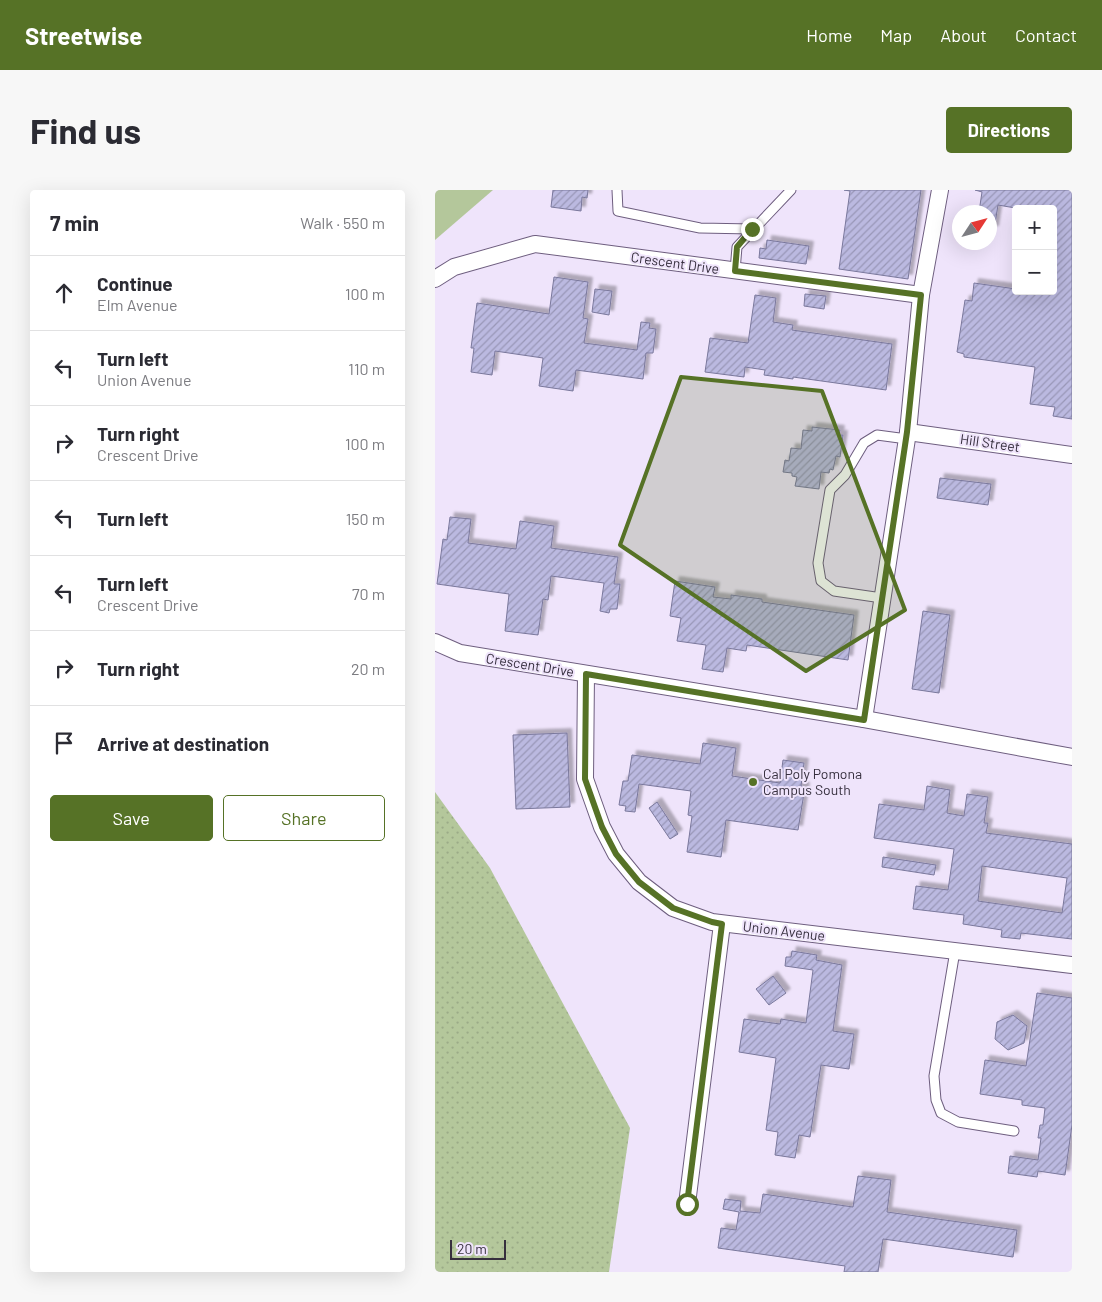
<!DOCTYPE html>
<meta charset="utf-8">
<style>
body{margin:0;font-family:Barlow,sans-serif;background:#f7f7f7;color:#2b2b33}
.controls{position:absolute;right:15px;top:15px;display:grid;overflow:hidden;border-radius:5px;box-shadow:0 5px 20px #0002}
.controls button{width:45px;height:45px;display:grid;place-items:center;padding:0;border:0;border-bottom:1px solid #e1e1e2;background:#fff;color:#2b2b33;font:25px sans-serif}
.compass{position:absolute;left:517px;top:15px;width:45px;height:45px;border-radius:50%;background:#fff;box-shadow:0 5px 20px #0002;rotate:54deg}
.scale{position:absolute;left:15px;bottom:12px;width:56px;box-sizing:border-box;padding-left:5px;border:2px solid #362f3e;border-top:0;font-size:14px;line-height:18px;white-space:nowrap;color:#362f3e;-webkit-text-stroke:4px #efe4fb;paint-order:stroke}
.stop{position:absolute;width:15px;height:15px;margin:-11px;border:4px solid #567226;border-radius:50%;background:#fff}
.stop.end{background:#567226;border-color:#fff;box-shadow:0 1px 5px #0008}
.list{margin:0;padding:0;list-style:none}
h2{display:flex;justify-content:space-between;align-items:center;height:65px;margin:0;padding:0 20px;font-size:21px}
h2 small{font-size:16px;font-weight:400;color:#7c7c81}
.list li{display:grid;grid-template-columns:32px 1fr auto;gap:15px;align-items:center;box-sizing:border-box;height:75px;padding:0 20px;border-top:1px solid #e1e1e2}
.list b{display:block;font-size:19px;white-space:nowrap}
.list p{margin:0;font-size:16px;white-space:nowrap;color:#7c7c81}
.list em{font-size:16px;font-style:normal;color:#7c7c81}
.actions{display:flex;gap:10px;padding:15px 20px}
.actions a{flex:1;padding:11px 0;border:1px solid #567226;border-radius:5px;text-align:center;font-size:18px;color:#567226}
.actions .main{background:#567226;color:#fff}
.icon{flex:none;width:28px;height:28px;fill:none;stroke:currentColor;stroke-width:2;stroke-linecap:round;stroke-linejoin:round}
.map{position:relative;flex:none;width:637px;height:1082px;overflow:hidden;border-radius:5px}
header{display:flex;align-items:center;gap:30px;box-sizing:border-box;height:70px;padding:0 25px;background:#567226;color:#fff}
header strong{font-size:24px}
nav{display:flex;gap:28px;margin-inline-start:auto;font-size:18px}
.intro{display:flex;align-items:center;justify-content:space-between;box-sizing:border-box;height:120px;padding:0 30px}
h1{margin:0;font-size:35px}
.button{padding:12px 22px;border-radius:5px;background:#567226;color:#fff;font-size:18px;font-weight:700}
main{display:flex;gap:30px;padding:0 30px}
aside{flex:1;background:#fff;border-radius:5px;box-shadow:0 5px 20px #0002}
.map>svg:first-child{display:block}
.grass{fill:url(#grass-dots)}
.green{fill:#b4c79b}
.building{fill:url(#building-hatch);stroke:#7a789c;fill-rule:evenodd;filter:url(#shadow)}
.lines{fill:none;stroke-linecap:round;stroke-linejoin:round}
.service-casing{stroke:#6e5e7f;stroke-width:11}
.minor-casing{stroke:#6e5e7f;stroke-width:18}
.service{stroke:#fff;stroke-width:9}
.minor{stroke:#fff;stroke-width:16}
.route{stroke:#567226;stroke-width:6}
.marked{fill:#567226;fill-opacity:0.2;stroke:#567226;stroke-width:4;stroke-linejoin:round}
.poi-dot{fill:#567226;stroke:#efe4fb;stroke-width:2}
.labels{text-anchor:middle;stroke-width:4;stroke-linejoin:round;paint-order:stroke}
.street-label{font-size:14px;fill:#362f3e;stroke:#efe4fb}
.poi-label{font-size:14px;fill:#362f3e;stroke:#efe4fb;text-anchor:start}
</style>
<header>
<strong>Streetwise</strong>
<nav><a>Home</a><a>Map</a><a>About</a><a>Contact</a></nav>
</header>
<div class="intro"><h1>Find us</h1><a class="button">Directions</a></div>
<main>
<aside>
<h2>7 min<small>Walk · 550 m</small></h2>
<ul class="list">
<li><svg class="icon" aria-label="ahead" viewBox="0 0 24 24"><path d="M12 20V5M6 11l6-6 6 6"/></svg><div><b>Continue</b><p>Elm Avenue</p></div><em>100 m</em></li>
<li><svg class="icon" aria-label="left" viewBox="0 0 24 24"><path d="M17 20v-9H6M10 6l-5 5 5 5"/></svg><div><b>Turn left</b><p>Union Avenue</p></div><em>110 m</em></li>
<li><svg class="icon" aria-label="right" viewBox="0 0 24 24"><path d="M7 20v-9h11M14 6l5 5-5 5"/></svg><div><b>Turn right</b><p>Crescent Drive</p></div><em>100 m</em></li>
<li><svg class="icon" aria-label="left" viewBox="0 0 24 24"><path d="M17 20v-9H6M10 6l-5 5 5 5"/></svg><div><b>Turn left</b></div><em>150 m</em></li>
<li><svg class="icon" aria-label="left" viewBox="0 0 24 24"><path d="M17 20v-9H6M10 6l-5 5 5 5"/></svg><div><b>Turn left</b><p>Crescent Drive</p></div><em>70 m</em></li>
<li><svg class="icon" aria-label="right" viewBox="0 0 24 24"><path d="M7 20v-9h11M14 6l5 5-5 5"/></svg><div><b>Turn right</b></div><em>20 m</em></li>
<li><svg class="icon" aria-label="arrive" viewBox="0 0 24 24"><path d="M6 21V4h12l-3 4 3 4H6"/></svg><div><b>Arrive at destination</b></div></li>
</ul>
<div class="actions"><a class="main">Save</a><a>Share</a></div>
</aside>
<div class="map">
<svg width="637" height="1082" viewBox="0 0 637 1082">
<defs>
<pattern id="grass-dots" width="8" height="8" patternUnits="userSpaceOnUse" patternTransform="scale(1.25)"><rect width="8" height="8" fill="#b4c79b"/><path d="M2 2h.1M6 6h.1" fill="none" stroke="#9bab87" stroke-width="1.8" stroke-linecap="round"/></pattern>
<pattern id="building-hatch" width="6" height="6" patternUnits="userSpaceOnUse" patternTransform="scale(1.25)"><rect width="6" height="6" fill="#bbb9e0"/><path d="M-1 1l2-2M0 6l6-6M5 7l2-2" fill="none" stroke="#9997b7"/></pattern>
<filter id="shadow"><feDropShadow dx="4.5" dy="-4.5" stdDeviation="1" flood-color="#0004"/></filter>
</defs>
<rect width="100%" height="100%" fill="#efe4fb"/>
<path class="grass" d="M0,602L55,678L195,938L174,1082H0Z"/>
<path class="green" d="M0,0H58L0,50Z"/>
<g class="building">
<path d="M118,0H153L152,8L147,7L146,21L116,17Z"/>
<path d="M409,0H486L473,89L404,79L415,1Z"/>
<path d="M540,0H637V229L618,226L620,217L595,214L600,177L529,167V164L522,162L530,110L537,111L539,93L581,99V101H618V19H586L563,15L559,40H554V22H544L547,2Z"/>
<path d="M332,50L374,56L371,74L324,68L325,58L331,59Z"/>
<path d="M119,87L153,92L148,128L153,129L149,153L202,160L206,132L215,133L214,138L221,139L218,163H211L208,189L141,180L138,201L104,196L108,168L60,161L57,185L36,182L39,158H36L42,113L114,124Z"/>
<path d="M160,99L177,101L174,125L157,122Z"/>
<path d="M370,104L391,106L389,119L369,116Z"/>
<path d="M320,105L341,108L338,132L358,135L357,140L457,154L451,200L358,187V189L329,185L330,180L310,177L309,187L270,182L275,148L313,153Z"/>
<path d="M377,237L405,240L404,245H408L405,267L401,266L398,280L395,279L394,283L386,282L384,299L360,296L362,287L357,286V283L348,282L350,270L354,271L356,258L366,259L368,240L377,241Z"/>
<path d="M505,288L556,294L553,315L502,308Z"/>
<path d="M15,327L36,329L33,353L81,359L85,331L119,336L116,358L183,367L179,394H185L182,419H175L174,423L165,421L169,393L116,386L113,410L108,409L103,445L70,441L74,404L2,394L8,349L12,350Z"/>
<path d="M240,391L280,397L278,407L296,409V405L327,409V412L419,425L413,470L312,455L311,461L292,458L288,482L267,479L271,455L242,451L246,428L235,426Z"/>
<path d="M488,421L515,425L504,503L477,499Z"/>
<path d="M132,543L135,617L81,619L78,545Z"/>
<path d="M268,553L301,558L297,586L345,593L348,570L369,573L366,596L370,597L363,640L291,630L286,667L252,662L257,626L253,625L256,601L204,594L200,622L190,621L191,616L184,615L188,591H193L197,565L265,574Z"/>
<path d="M492,596L515,600L512,623L529,626L532,604L553,607L549,633H553L551,643L637,654V749L586,743L585,749L566,747L567,740L528,734L529,725L478,719L481,696L513,700L519,659L439,648L444,614L489,620ZM547,676L632,688L627,723L543,711Z"/>
<path d="M222,612L243,644L235,649L214,618Z"/>
<path d="M448,667L501,675L499,685L447,677Z"/>
<path d="M357,761L382,765L381,770L407,775L398,841L419,844L414,879L386,875L375,947L364,945L360,968L340,965L343,942L331,940L341,868L304,862L309,829L345,834L346,829L371,833L378,780L350,776L351,767H356Z"/>
<path d="M338,786L351,803L334,815L321,799Z"/>
<path d="M602,803L637,808V935L630,985L603,981L602,987L573,983L575,966L603,970L606,948H603L605,935H608L610,918L587,915V910L545,904L550,870L591,876Z"/>
<path d="M578,825L592,836L589,853L573,860L560,849L562,832Z"/>
<path d="M423,986L456,990L452,1022L582,1040L578,1067L448,1049L443,1082H409L410,1076L283,1058L286,1038L301,1040L304,1022L288,1019L290,1009L306,1011L305,1021L325,1023L328,1004L418,1017Z"/>
</g>
<g class="lines">
<defs>
<g id="service">
<path d="M182,0L183,21L265,38L317,39"/>
<path d="M300,81L302,57L356,0"/>
<path d="M447,408L399,401L386,391L383,373L395,300L410,285L429,253L442,245L472,249"/>
<path d="M520,761L499,886L501,910L506,923L523,932L579,941"/>
</g>
<g id="minor">
<path d="M0,89L19,77L100,54L486,105"/>
<path d="M473,242L637,265"/>
<path d="M0,452L25,463L429,529L637,567"/>
<path d="M151,484L150,589L167,637L181,664L204,692L238,718L277,732L637,775"/>
<path d="M429,529L473,242L486,105L505,0"/>
<path d="M252,1014L287,734"/>
</g>
</defs>
<use href="#service" class="service-casing"/>
<use href="#minor" class="minor-casing"/>
<use href="#service" class="service"/>
<use href="#minor" class="minor"/>
</g>
<g class="lines">
<path class="route" d="M252,1014L287,734L277,732L238,718L204,692L181,664L167,637L150,589L151,484L429,530L472,242L486,105L300,81L302,57L317,39"/>
</g>
<path class="marked" d="M246,187L387,201L470,420L371,481L185,355Z"/>
<circle class="poi-dot" cx="318" cy="592" r="5"/>
<g class="labels">
<g class="street-label">
<text transform="translate(240 73) rotate(8)" y="5">Crescent Drive</text>
<text transform="translate(555 253) rotate(8)" y="5">Hill Street</text>
<text transform="translate(95 475) rotate(9)" y="5">Crescent Drive</text>
<text transform="translate(349 741) rotate(7)" y="5">Union Avenue</text>
</g>
<g class="poi-label">
<text x="328" y="589">Cal Poly Pomona<tspan x="328" dy="16">Campus South</tspan></text>
</g>
</g>
</svg>
<div class="controls">
<button>+</button>
<button>−</button>
</div>
<svg class="compass" viewBox="-18 -18 36 36"><path d="M0-13l5 13h-10z" fill="#e53935"/><path d="M0 13l5-13h-10z" fill="#7c7c81"/></svg>
<div class="scale">20 m</div>
<div class="stop" style="left:252px;top:1014px"></div>
<div class="stop end" style="left:317px;top:39px"></div>
</div>
</main>
